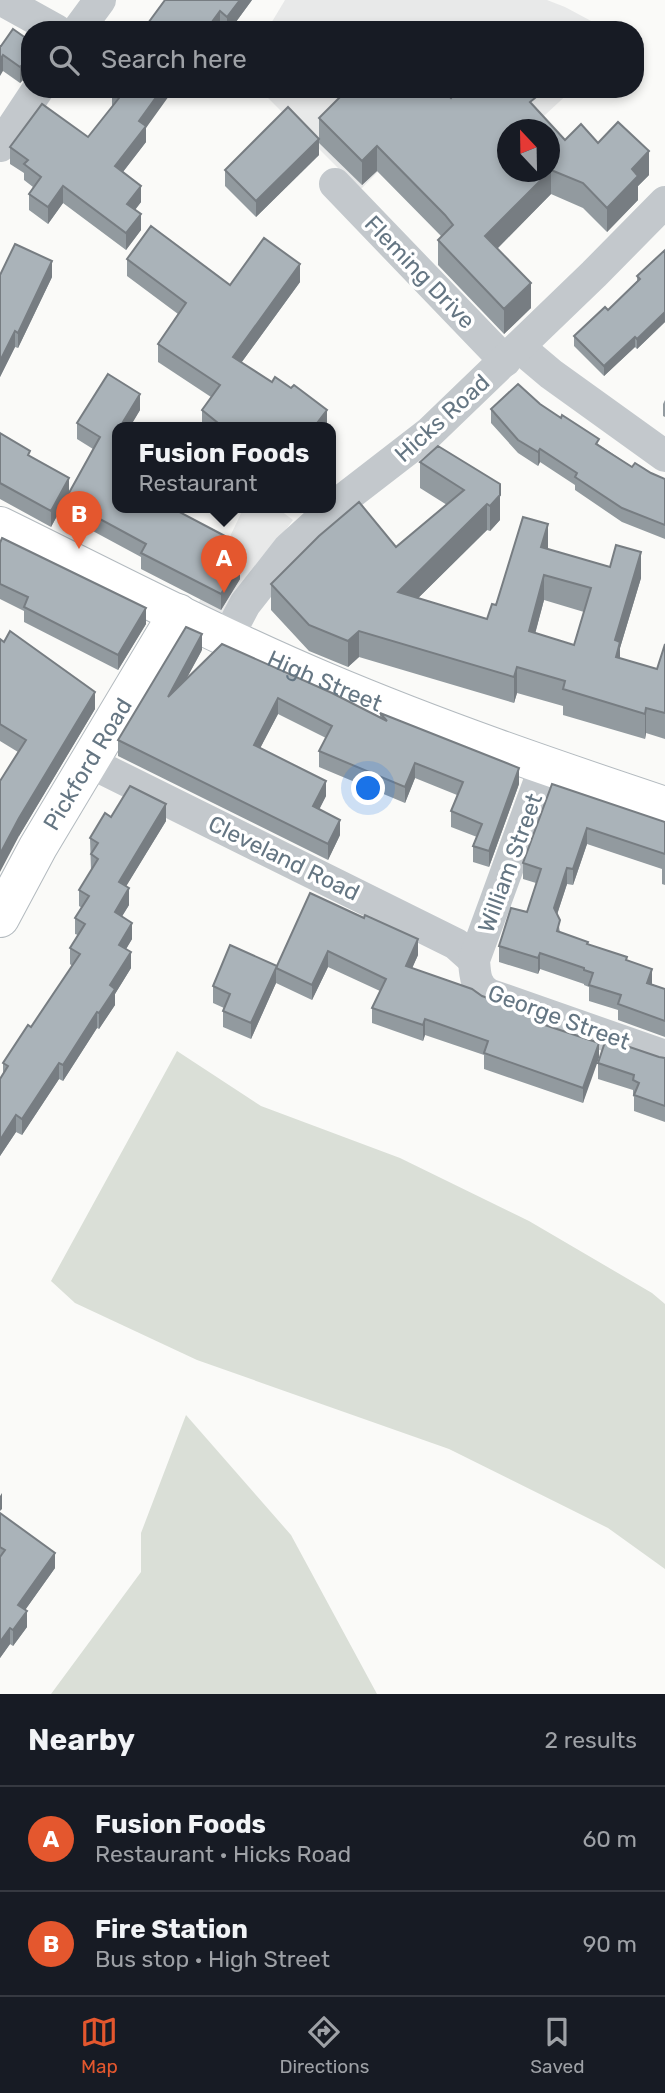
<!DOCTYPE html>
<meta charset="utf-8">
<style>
body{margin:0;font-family:Rubik,sans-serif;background:#242831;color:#f1f3f6}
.compass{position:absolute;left:497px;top:119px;width:63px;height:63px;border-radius:50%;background:#171b24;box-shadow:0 4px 10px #0003;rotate:338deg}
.you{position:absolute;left:369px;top:789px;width:24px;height:24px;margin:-18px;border:5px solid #fff;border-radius:50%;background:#1a73e8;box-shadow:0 0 0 10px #1a73e833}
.badge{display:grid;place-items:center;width:46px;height:46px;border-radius:50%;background:#e4572e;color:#fff;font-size:23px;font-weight:700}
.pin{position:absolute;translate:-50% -58px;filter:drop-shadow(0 2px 4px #0008)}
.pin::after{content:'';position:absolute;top:37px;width:24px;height:21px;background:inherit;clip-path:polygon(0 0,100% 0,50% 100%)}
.popup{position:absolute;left:112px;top:422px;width:224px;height:91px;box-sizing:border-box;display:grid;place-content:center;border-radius:14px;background:#171b24;filter:drop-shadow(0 2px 5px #0005);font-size:23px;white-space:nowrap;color:#9ea1a6}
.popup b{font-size:26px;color:#f1f3f6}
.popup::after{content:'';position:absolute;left:50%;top:100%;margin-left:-14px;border:14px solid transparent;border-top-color:#171b24}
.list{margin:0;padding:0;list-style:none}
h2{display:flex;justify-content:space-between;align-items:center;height:91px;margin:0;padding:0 28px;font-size:30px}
h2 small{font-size:23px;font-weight:400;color:#9ea1a6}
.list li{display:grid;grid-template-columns:46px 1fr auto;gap:21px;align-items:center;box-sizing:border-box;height:105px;padding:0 28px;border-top:2px solid #363941}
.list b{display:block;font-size:26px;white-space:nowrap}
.list p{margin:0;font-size:23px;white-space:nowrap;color:#9ea1a6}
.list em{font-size:23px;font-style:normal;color:#9ea1a6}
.icon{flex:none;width:38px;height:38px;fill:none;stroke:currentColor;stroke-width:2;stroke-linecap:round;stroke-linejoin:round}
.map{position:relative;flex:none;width:665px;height:1694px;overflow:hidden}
.search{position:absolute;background:#171b24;box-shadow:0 4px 10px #0003;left:21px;right:21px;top:21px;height:77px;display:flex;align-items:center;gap:18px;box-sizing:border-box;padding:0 24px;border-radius:28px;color:#9ea1a6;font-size:26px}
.sheet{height:301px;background:#171b24}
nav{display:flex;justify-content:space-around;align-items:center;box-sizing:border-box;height:98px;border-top:2px solid #363941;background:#171b24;font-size:19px;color:#9ea1a6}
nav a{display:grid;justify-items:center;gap:4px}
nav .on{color:#e4572e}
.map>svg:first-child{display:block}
.built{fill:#e8e9e9}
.green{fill:#dadfd7}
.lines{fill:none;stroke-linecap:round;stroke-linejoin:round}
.secondary-casing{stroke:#b3babf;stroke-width:40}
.street{stroke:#c3c8cc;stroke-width:32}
.secondary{stroke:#fff;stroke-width:38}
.wall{fill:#929a9f;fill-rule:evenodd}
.shaded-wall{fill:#777d82}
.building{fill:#aab3b9;stroke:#777d82;stroke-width:2;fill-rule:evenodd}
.labels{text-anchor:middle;stroke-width:7;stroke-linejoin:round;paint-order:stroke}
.street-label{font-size:23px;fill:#657683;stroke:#fff}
</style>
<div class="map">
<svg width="665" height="1694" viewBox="0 0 665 1694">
<rect width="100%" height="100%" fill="#fafaf8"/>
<g class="built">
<path d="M285,0H547L565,7L608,30H267Z"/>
<path d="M259,89H573L530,129L508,130L439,110L360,190Z"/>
<path d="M244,507H276L293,520L221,617L198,604Z"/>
</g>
<g class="green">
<path d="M177,1051L261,1106L400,1158L529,1221L652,1293L665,1304V1569L608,1528L449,1449L197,1360L75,1303L51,1281Z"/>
<path d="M186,1415L291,1535L377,1694H51L141,1572V1533Z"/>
</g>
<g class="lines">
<defs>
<g id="secondary">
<path id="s1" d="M0,526C108,579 215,635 326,682C437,729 551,768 665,806"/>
<path id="s2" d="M0,918L38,847L178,613"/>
</g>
</defs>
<use href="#secondary" class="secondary-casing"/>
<g class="street">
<path d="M2,0L56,30"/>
<path d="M78,30L100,0"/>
<path d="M0,146L38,89"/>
<path d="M335,184L505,361"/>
<path d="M519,347L551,374L665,456"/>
<path d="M227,638L245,604L289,548L341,501L429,433L594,274L665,202"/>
<path d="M89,762L456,944L474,960"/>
<path d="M545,766L474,960C475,974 475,986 488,994L665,1056"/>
</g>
<use href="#secondary" class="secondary"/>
</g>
<g class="wall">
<path d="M252,0L230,30H223L220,27L218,30H143Z"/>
<path d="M0,46L30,73L20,83L3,71Z"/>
<path d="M114,89L146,128V142L123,172L141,202L135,210L141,230L126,250L63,203L48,224L29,210V194L33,187L24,180V173L10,164V147L88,137L112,107V92Z"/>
<path d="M451,98L535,107L565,140L598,143L649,175L638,186V200L607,232L583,208L551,194L497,249L531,308L504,334L438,265V240L442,237L377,171L362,185L319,143V118Z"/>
<path d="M319,155L256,217L225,186V170Z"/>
<path d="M665,250V322L637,349L635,347L604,376L574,346V336L608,310L637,281V276Z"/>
<path d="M127,259L230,285L300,282L241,363L327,427H202V410L211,397L158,362V344L178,314L127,276Z"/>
<path d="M0,275L52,277L18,348L15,347L0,377Z"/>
<path d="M665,400V417L663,416V404Z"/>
<path d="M540,404L632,467L665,479V539L622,522L575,490V485L540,462L538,466L518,453L491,423V409Z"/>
<path d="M140,410L130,426L117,507L225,552L223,554L240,579L221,610L141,569V557L65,516V501L51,527L0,499V433L30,457L69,493L93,449L77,439V423Z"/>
<path d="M420,462L500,495V520L490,531L487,530L418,598L487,619L496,605L548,549L641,578L620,648V658L657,669L665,644V739L646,733L645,739L563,715V706L517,693L514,703L359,657L348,667L309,651L271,610V584L396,547L447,505L420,488ZM544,600L584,612L574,645L535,633Z"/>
<path d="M0,543L146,624L118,670L24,622V611L0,599Z"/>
<path d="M0,639L95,709L19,836L18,752L0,741Z"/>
<path d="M202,650L186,679L380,717V713L519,784L489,867L473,862V846L477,837L451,827V811L457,795L415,778L405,803L319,767V751L326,738L278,714L260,748L326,796L319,809L340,835L328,860L118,756V740Z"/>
<path d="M552,784L665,822V885L662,884V869L587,844L573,885L567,884L557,914L560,933L627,961L652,984L665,989V1037L618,1020V1010L589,1001V987L584,985V984L540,969L538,974L499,962V946L527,912L536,883L523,879V863Z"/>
<path d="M111,817L166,821L126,886L129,905L122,916L132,939L126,949L131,968L115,994V1005L99,1029L97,1028L63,1081L59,1079L22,1135L16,1132L0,1156V1079L3,1074V1063L31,1027L72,966L70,964V948L78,935L75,934V918L82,908L79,906V890L91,871L90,838Z"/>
<path d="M310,893L418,955L412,968L482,996L541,1024L599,1043L583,1103L484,1069V1055L425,1035L423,1041L372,1023V1008L380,991L328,967L312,1000L276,983L251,1039L223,1027V1011L224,1008L213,1003V986L277,966Z"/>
<path d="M659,1057L665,1058V1122L634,1111V1097L633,1096V1090L598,1079V1063Z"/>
<path d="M0,1513L55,1568L25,1610L27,1627L13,1646L10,1644L0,1658Z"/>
</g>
<g class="shaded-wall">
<path d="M240,0H252L230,30H227V17Z"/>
<path d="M220,11V27L218,30H206Z"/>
<path d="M3,55V71L0,76V60Z"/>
<path d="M30,57V73L20,83V67Z"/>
<path d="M162,89H174L146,128V142L115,182V166L139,121Z"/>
<path d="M319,139V155L256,217V201Z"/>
<path d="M377,146V171L362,185V161Z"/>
<path d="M649,151V175L638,186V200L607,232V208L632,169Z"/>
<path d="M551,170V194L485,261V236Z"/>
<path d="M63,186V203L48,224V207Z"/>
<path d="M141,186V202L127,220V204Z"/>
<path d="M141,214V230L126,250V233Z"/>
<path d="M52,261V277L18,348V333Z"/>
<path d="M300,264V282L233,374V357Z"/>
<path d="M531,283V308L504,334V309Z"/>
<path d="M665,312V322L637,349V339Z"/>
<path d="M15,331V347L0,377V361Z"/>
<path d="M635,337V347L604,376V366Z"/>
<path d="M140,394V410L130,427L123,422Z"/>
<path d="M327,410V427H314Z"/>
<path d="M540,449V462L538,466V452Z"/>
<path d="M69,478V494L51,527V511Z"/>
<path d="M500,495V520L490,531V506Z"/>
<path d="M487,504V530L398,618V592Z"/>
<path d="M548,524V550L541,547Z"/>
<path d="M225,536V552L217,567V551Z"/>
<path d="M641,552V578L620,648V668L616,682L615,640Z"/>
<path d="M240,563V579L221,610V594Z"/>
<path d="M544,575V600L529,657V631Z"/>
<path d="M146,608V624L118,670V655Z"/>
<path d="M359,631V657L348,667V641Z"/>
<path d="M202,634V650L168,713V697Z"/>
<path d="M517,667V693L514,703V677Z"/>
<path d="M95,692V709L19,836L0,872V854L19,818Z"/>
<path d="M278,698V714L254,760V745Z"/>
<path d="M646,708V733L645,739V714Z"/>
<path d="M415,763V778L405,803V787Z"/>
<path d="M519,768V784L489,867V851Z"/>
<path d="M326,781V796L313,822V806Z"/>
<path d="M166,804V821L119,898V882Z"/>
<path d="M340,820V835L328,860V844Z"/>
<path d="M587,828V844L573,885V869Z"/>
<path d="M567,868V884L554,924V908Z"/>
<path d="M129,888V905L115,928V912Z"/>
<path d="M132,923V939L119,961V945Z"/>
<path d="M418,939V955L406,982V966Z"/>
<path d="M328,951V967L312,1000V985Z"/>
<path d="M131,952V968L115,994V1005L99,1029V1013L110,985Z"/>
<path d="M540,953V969L538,974V958Z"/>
<path d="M276,968V983L251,1039V1023Z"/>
<path d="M652,969V985L647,983Z"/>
<path d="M97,1012V1028L63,1081V1065Z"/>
<path d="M425,1019V1035L423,1041V1025Z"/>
<path d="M599,1043V1058L583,1103V1088Z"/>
<path d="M59,1063V1079L22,1135V1119Z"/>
<path d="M16,1115V1132L0,1156V1140Z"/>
<path d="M2,1493V1509L0,1511V1496Z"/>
<path d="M55,1553V1568L18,1620V1605Z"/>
<path d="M27,1611V1627L13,1646V1630Z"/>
<path d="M10,1628V1644L0,1658V1642Z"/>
</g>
<g class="building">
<path d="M165,0H240L227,17L220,11L206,30H143Z"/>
<path d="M13,29L30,41V57L20,67L3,55L0,60V46H1Z"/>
<path d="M114,89H162L139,121L146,126L115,166L141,186L127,204L141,214L126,233L63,186L48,207L29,194L41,177L24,164L28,160L10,147L42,104L88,137L119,98L112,92Z"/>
<path d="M348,89H442L451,98L459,89H526L535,98L530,102L565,140L581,124L598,143L618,122L649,151L632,169L638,176L607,208L583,183L551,170L550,171V130H508V172H549L485,236L531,283L504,309L438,240L453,225L445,215L377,146L362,161L319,118Z"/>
<path d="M288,107L319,139L256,201L225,170Z"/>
<path d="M151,226L230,285L264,238L300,264L233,357L272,382L275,377L291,388L294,385L327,410L314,427H223L202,410L220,385L158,344L186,303L127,259Z"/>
<path d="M15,244L52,261L18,333L15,331L0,361V275Z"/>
<path d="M665,250V312L637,339L635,337L604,366L574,336L605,307L608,310L640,279L637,276Z"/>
<path d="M108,374L140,394L123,422L131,427H117V507H170L225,536L217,551L240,563L221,594L141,553L146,544L65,500L100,437L77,423Z"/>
<path d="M518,384L540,404L561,418L562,415L599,439L596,444L632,467L635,463L651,473L665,479V525L622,508L575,477L577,473L540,449L538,452L518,440L491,409Z"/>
<path d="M0,433L30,451L28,455L69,478L51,511L0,483Z"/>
<path d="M438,446L500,484V495L490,506L487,504L398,592L487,619L492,604L496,605L523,517L548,524L541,547L610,567L616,545L641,552L615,640L620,642L616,657L657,669L665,644V713L646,708L645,714L563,689L565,681L517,667L514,677L359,631L348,641L309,625L271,584L319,536L359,502L396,547L464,490L420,462ZM544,575L591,588L574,645L529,631Z"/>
<path d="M2,538L146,608L118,655L24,607L28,597L0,584V543Z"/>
<path d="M186,627L202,634L168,697L222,644L332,693L387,721L380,713L519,768L489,851L473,846L482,824L451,811L463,782L415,763L405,787L319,751L332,726L278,698L254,745L326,781L313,806L340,820L328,844L118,740Z"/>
<path d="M10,631L95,692L19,818L0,854V781L26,740L0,724V639L4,642Z"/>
<path d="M552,784L665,822V854L587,828L573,869L567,868L554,908L560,920L557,931L588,942L587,944L627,957L626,960L652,969L647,983L665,989V1021L618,1004L621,995L589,985L593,973L584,970V968L540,953L538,958L499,946L511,908L527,912L541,869L523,863Z"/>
<path d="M130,786L166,804L119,882L129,888L115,912L132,923L119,945L131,952L110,985L115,989L99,1013L97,1012L63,1065L59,1063L22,1119L16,1115L0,1140V1079L8,1066L3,1063L28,1025L31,1027L80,954L70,948L85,924L75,918L89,896L79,890L98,859L91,854L98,843L90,838L105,813L111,817Z"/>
<path d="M310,893L364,918L365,915L418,939L406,966L472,989L482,996L541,1016L539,1023L599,1043L583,1088L484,1053L488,1041L425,1019L423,1025L372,1008L386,979L328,951L312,985L276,968Z"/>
<path d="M230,945L277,966L251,1023L223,1011L230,994L213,986Z"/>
<path d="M606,1039L659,1057L665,1058V1106L634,1095L639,1083L633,1080L634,1075L598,1063Z"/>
<path d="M0,1513L55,1553L18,1605L27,1611L13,1630L10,1628L0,1642V1557L5,1550L0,1547Z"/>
</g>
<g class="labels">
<g class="street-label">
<text transform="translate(420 272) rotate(46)" y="8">Fleming Drive</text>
<text transform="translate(442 418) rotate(-42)" y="8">Hicks Road</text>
<text dy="8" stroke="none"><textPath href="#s1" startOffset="360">High Street</textPath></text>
<text dy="8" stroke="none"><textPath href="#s2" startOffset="177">Pickford Road</textPath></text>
<text transform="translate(284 858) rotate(26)" y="8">Cleveland Road</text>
<text transform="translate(510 863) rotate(-70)" y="8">William Street</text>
<text transform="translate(559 1017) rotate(20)" y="8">George Street</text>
</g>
</g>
</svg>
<svg class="compass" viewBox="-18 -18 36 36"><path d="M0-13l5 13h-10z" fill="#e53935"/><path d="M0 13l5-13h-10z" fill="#9ea1a6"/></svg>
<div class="you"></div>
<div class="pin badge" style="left:224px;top:593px">A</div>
<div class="popup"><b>Fusion Foods</b>Restaurant</div>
<div class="pin badge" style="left:79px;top:549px">B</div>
<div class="search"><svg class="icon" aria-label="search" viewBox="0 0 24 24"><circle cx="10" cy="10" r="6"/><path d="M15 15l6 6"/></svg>Search here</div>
</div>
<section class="sheet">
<h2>Nearby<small>2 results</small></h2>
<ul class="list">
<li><span class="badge">A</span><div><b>Fusion Foods</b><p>Restaurant · Hicks Road</p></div><em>60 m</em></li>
<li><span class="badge">B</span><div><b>Fire Station</b><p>Bus stop · High Street</p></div><em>90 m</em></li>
</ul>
</section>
<nav>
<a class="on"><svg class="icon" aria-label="map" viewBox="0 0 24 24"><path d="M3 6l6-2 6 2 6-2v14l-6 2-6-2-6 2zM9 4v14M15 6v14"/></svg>Map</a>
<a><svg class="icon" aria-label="directions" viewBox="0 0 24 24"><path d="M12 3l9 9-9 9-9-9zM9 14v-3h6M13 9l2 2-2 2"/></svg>Directions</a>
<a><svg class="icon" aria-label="saved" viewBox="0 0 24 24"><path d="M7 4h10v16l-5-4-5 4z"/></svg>Saved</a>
</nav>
